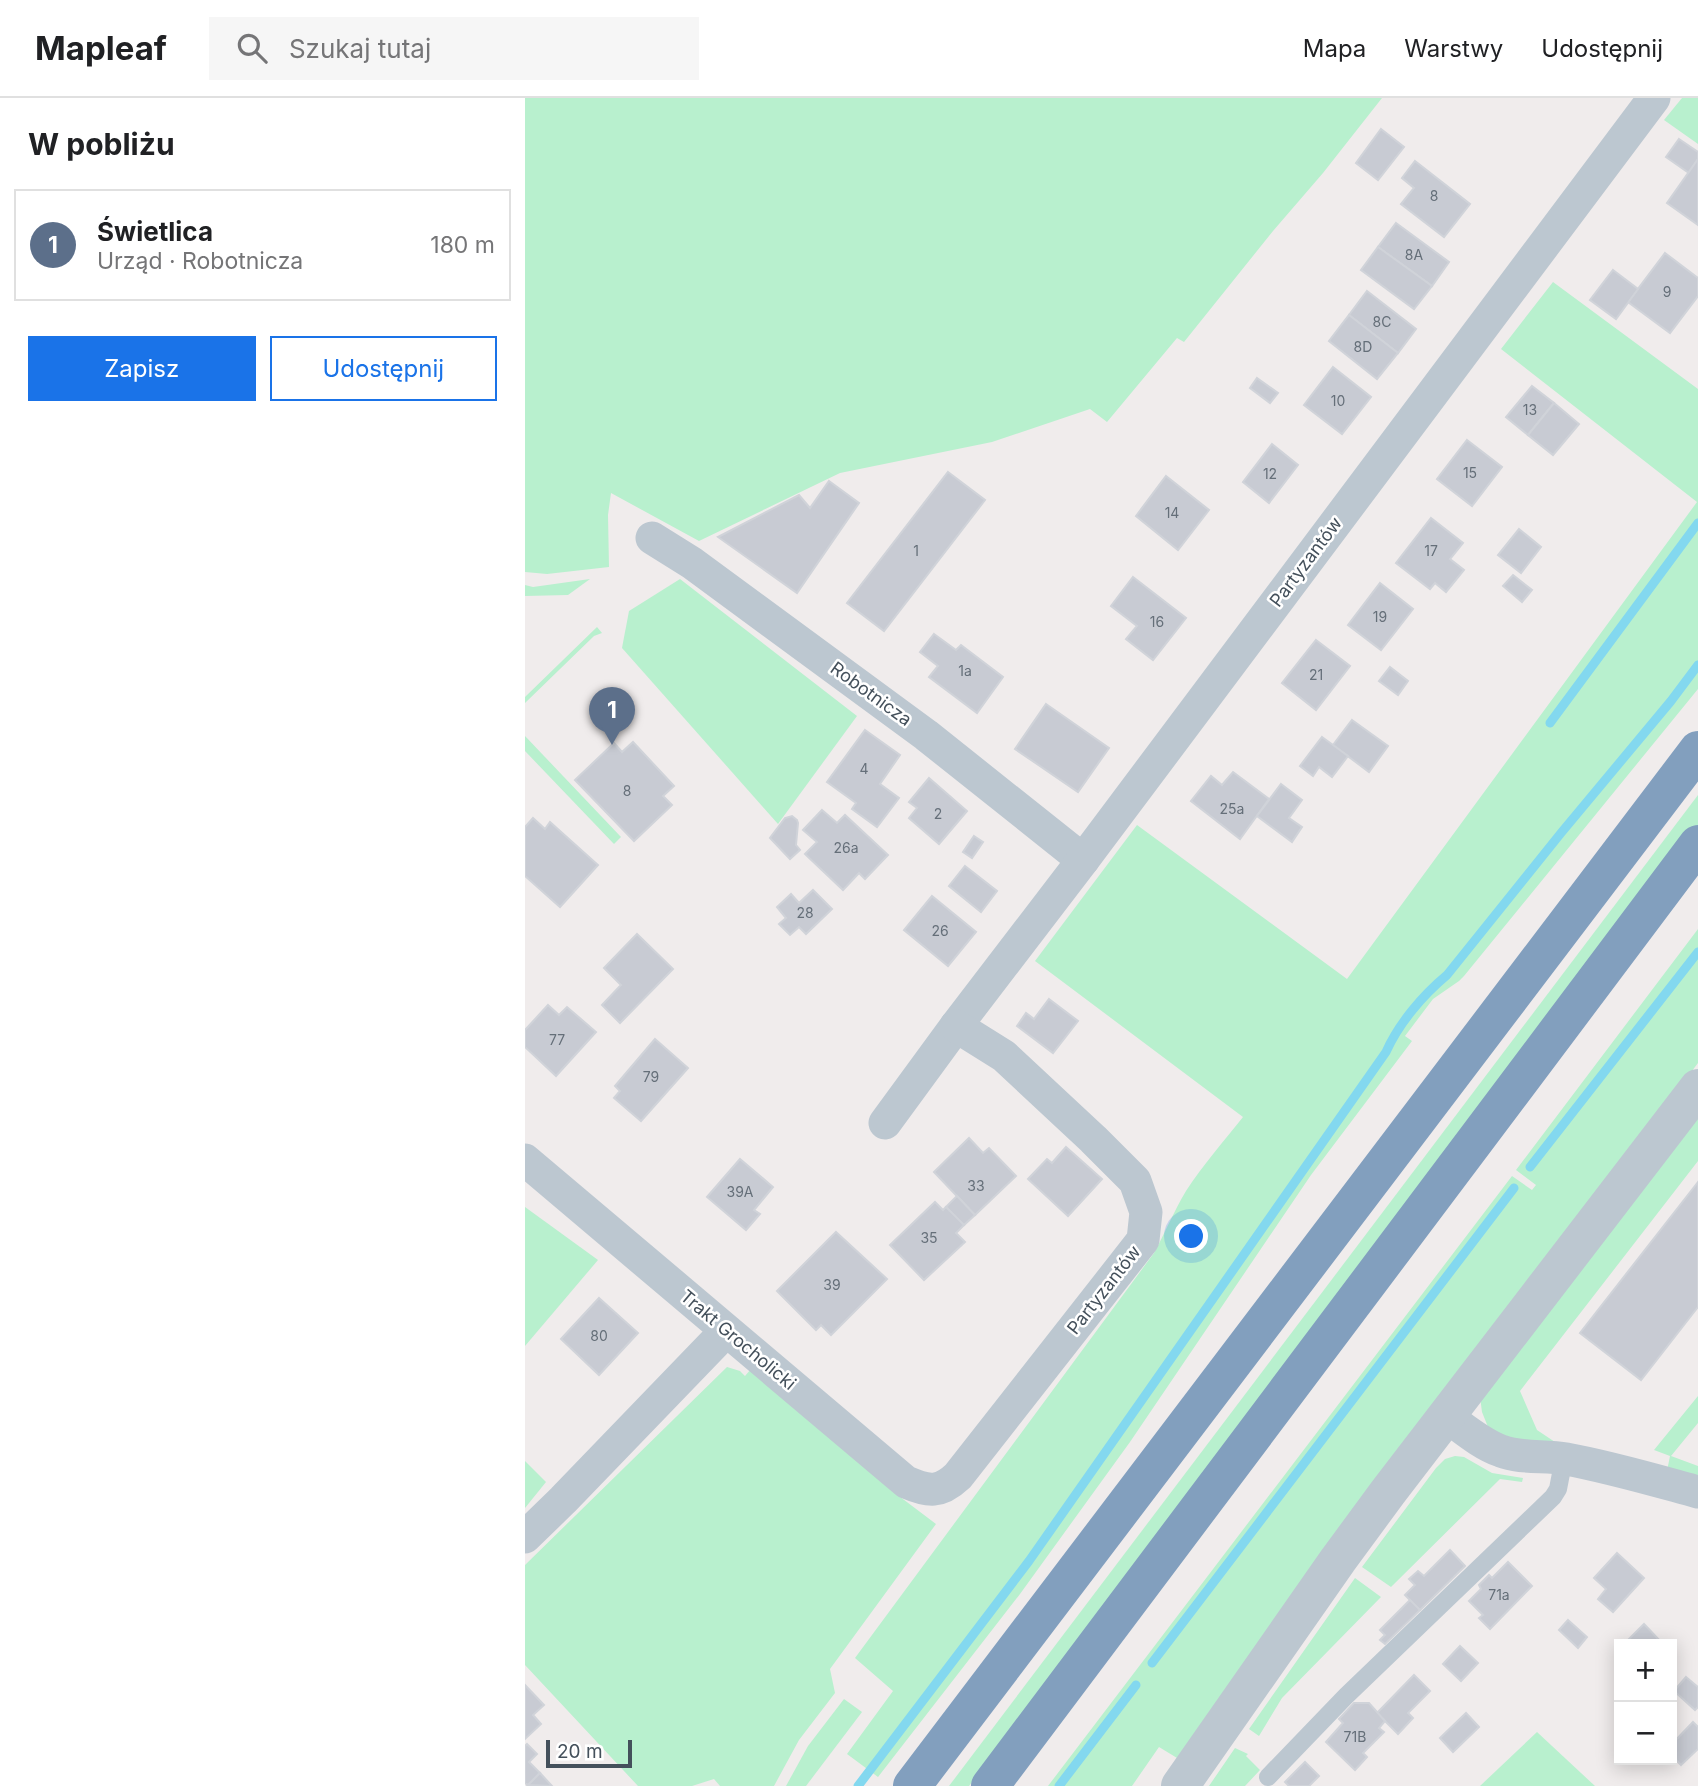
<!DOCTYPE html>
<html lang="pl">
<meta charset="utf-8">
<style>
body{margin:0;font-family:Inter,sans-serif;background:#f6f6f6;color:#202124}
.controls{position:absolute;right:21px;bottom:21px;display:grid;overflow:hidden;border-radius:0px;box-shadow:0 4px 18px #0003}
.controls button{width:63px;height:63px;display:grid;place-items:center;padding:0;border:0;border-bottom:2px solid #e0e0e0;background:#fff;color:#202124;font:35px sans-serif}
.scale{position:absolute;left:21px;bottom:18px;width:86px;box-sizing:border-box;padding-left:7px;border:4px solid #44505b;border-top:0;font-size:19px;line-height:24px;white-space:nowrap;color:#44505b;-webkit-text-stroke:5px #fff;paint-order:stroke}
.you{position:absolute;left:667px;top:1139px;width:24px;height:24px;margin:-18px;border:5px solid #fff;border-radius:50%;background:#1a73e8;box-shadow:0 0 0 10px #1a73e833}
.badge{display:grid;place-items:center;width:46px;height:46px;border-radius:50%;background:#1a73e8;color:#fff;font-size:23px;font-weight:700}
.pin{position:absolute;translate:-50% -58px;filter:drop-shadow(0 2px 4px #0008)}
.pin::after{content:'';position:absolute;top:37px;width:24px;height:21px;background:inherit;clip-path:polygon(0 0,100% 0,50% 100%)}
.list{margin:0;padding:0;list-style:none}
h2{display:flex;justify-content:space-between;align-items:center;height:91px;margin:0;padding:0 28px;font-size:30px}
h2 small{font-size:23px;font-weight:400;color:#757577}
.list li{display:grid;grid-template-columns:46px 1fr auto;gap:21px;align-items:center;box-sizing:border-box;height:112px;margin:0 14px 14px;padding:0 14px;border:2px solid #e0e0e0;border-radius:0px}
.list b{display:block;font-size:26px;white-space:nowrap}
.list p{margin:0;font-size:23px;white-space:nowrap;color:#757577}
.list em{font-size:23px;font-style:normal;color:#757577}
.actions{display:flex;gap:14px;padding:21px 28px}
.actions a{flex:1;padding:16px 0;border:2px solid #1a73e8;border-radius:0px;text-align:center;font-size:24px;color:#1a73e8}
.actions .main{background:#1a73e8;color:#fff}
.icon{flex:none;width:38px;height:38px;fill:none;stroke:currentColor;stroke-width:2;stroke-linecap:round;stroke-linejoin:round}
.map{position:relative;flex:none;width:1173px;height:1688px;overflow:hidden}
header{display:flex;align-items:center;gap:42px;box-sizing:border-box;height:98px;padding:0 35px;background:#fff;border-bottom:2px solid #e0e0e0}
header strong{font-size:33px}
nav{display:flex;gap:38px;margin-inline-start:auto;font-size:24px}
.search{width:490px;height:63px;background:#f6f6f6;display:flex;align-items:center;gap:18px;box-sizing:border-box;padding:0 24px;border-radius:0px;color:#757577;font-size:26px}
main{display:flex}
aside{flex:1;background:#fff}
.map>svg:first-child{display:block}
.green{fill:#b8f0ce}
.lines{fill:none;stroke-linecap:round;stroke-linejoin:round}
.stream{stroke:#83d8ef;stroke-width:9}
.building{fill:#c8cbd3;stroke:#d0d3d9;stroke-width:2}
.service{stroke:#bcc7d0;stroke-width:18}
.minor{stroke:#bcc7d0;stroke-width:33}
.tertiary{stroke:#bcc7d0;stroke-width:38}
.motorway{stroke:#829fbe;stroke-width:38}
.labels{text-anchor:middle;stroke-width:5;stroke-linejoin:round;paint-order:stroke}
.number-label{font-size:14px;fill:#656f79}
.street-label{font-size:18px;fill:#44505b;stroke:#fff}
</style>
<header>
<strong>Mapleaf</strong>
<div class="search"><svg class="icon" aria-label="search" viewBox="0 0 24 24"><circle cx="10" cy="10" r="6"/><path d="M15 15l6 6"/></svg>Szukaj tutaj</div>
<nav><a>Mapa</a><a>Warstwy</a><a>Udostępnij</a></nav>
</header>
<main>
<aside>
<h2>W pobliżu<small></small></h2>
<ul class="list">
<li><span class="badge" style="background:#5c6f8a">1</span><div><b>Świetlica</b><p>Urząd · Robotnicza</p></div><em>180 m</em></li>
</ul>
<div class="actions"><a class="main">Zapisz</a><a>Udostępnij</a></div>
</aside>
<div class="map">
<svg width="1173" height="1688" viewBox="0 0 1173 1688">
<rect width="100%" height="100%" fill="#f0ecec"/>
<g class="green">
<path d="M0,0H857L798,75L748,133L659,244L652,240L582,324L565,311L467,344L315,375L174,443L86,395L83,417L84,469L22,476L0,474Z"/>
<path d="M1157,0H1173V46L1139,22Z"/>
<path d="M1028,184L1173,291V591L939,878L934,883L908,901L880,938L887,943L786,1077L605,1344L495,1496L353,1679L322,1656L368,1593L330,1560L629,1155C640,1135 649,1113 661,1093C678,1067 699,1043 718,1019L510,863L612,727L822,881L1172,404L976,251Z"/>
<path d="M65,481L43,497L0,498V487L8,489Z"/>
<path d="M155,481L332,618L253,726L97,550L104,513Z"/>
<path d="M72,529L77,535L69,538L0,605V599Z"/>
<path d="M0,638L96,739L89,746L0,653Z"/>
<path d="M1173,697V727L444,1688H424Z"/>
<path d="M1173,831V965L999,1195L657,1663L634,1649L607,1688H523L987,1078L1007,1092L1011,1087L991,1072Z"/>
<path d="M1173,1013V1063L995,1293L1012,1332L1033,1346L986,1342L963,1329L957,1314L955,1299Z"/>
<path d="M0,1109L73,1162L0,1248Z"/>
<path d="M202,1269L215,1273L220,1278L226,1271L366,1392L411,1426L305,1571L310,1595L274,1642L249,1688H195L189,1681L167,1688H113L0,1567V1467Z"/>
<path d="M1173,1298V1325L1146,1358L1173,1368V1381L1142,1373L1145,1358L1129,1352Z"/>
<path d="M930,1358L939,1359L967,1375L998,1380L997,1384L975,1381L866,1489L837,1469L911,1370L920,1361Z"/>
<path d="M0,1363L21,1384L0,1410Z"/>
<path d="M830,1480L856,1499L757,1600L734,1638L724,1631Z"/>
<path d="M319,1601L337,1614L281,1688H261L283,1648Z"/>
<path d="M1012,1634L1070,1688H955Z"/>
<path d="M710,1650L723,1656L721,1658L735,1672L720,1688H684Z"/>
</g>
<g class="lines">
<g class="stream">
<path d="M1025,625L1173,425"/>
<path d="M1005,1069L1173,854"/>
<path d="M627,1565L989,1090"/>
<path d="M333,1688L504,1463L861,954C874,925 898,897 922,877L1036,735L1146,603L1173,567"/>
<path d="M534,1688L611,1587"/>
</g>
</g>
<g class="building">
<path d="M856,31L879,49L853,82L831,65Z"/>
<path d="M1154,41L1173,54V61L1164,75L1141,59Z"/>
<path d="M1173,61V127L1142,105Z"/>
<path d="M890,63L945,106L919,139L876,106L889,90L877,80Z"/>
<path d="M871,125L924,164L907,188L853,149Z"/>
<path d="M853,149L907,188L889,211L836,172Z"/>
<path d="M1140,155L1173,180V198L1145,235L1103,204Z"/>
<path d="M1088,172L1113,191L1091,221L1065,202Z"/>
<path d="M842,193L891,231L873,255L824,217Z"/>
<path d="M824,217L873,255L852,281L804,243Z"/>
<path d="M808,269L846,299L817,336L779,307Z"/>
<path d="M732,280L753,295L745,305L725,290Z"/>
<path d="M1007,288L1029,305L1003,337L981,319Z"/>
<path d="M1029,305L1054,326L1028,357L1003,337Z"/>
<path d="M942,342L977,369L947,408L912,381Z"/>
<path d="M747,346L773,367L744,405L718,384Z"/>
<path d="M423,374L460,402L359,533L322,505Z"/>
<path d="M641,378L684,412L653,452L611,418Z"/>
<path d="M304,383L334,405L272,495L193,439L274,397L285,410Z"/>
<path d="M906,420L938,445L925,461L939,472L921,494L910,485L905,491L871,465Z"/>
<path d="M994,431L1016,449L996,475L973,457Z"/>
<path d="M988,477L1007,492L997,504L978,488Z"/>
<path d="M608,479L661,520L628,562L601,541L612,528L586,508Z"/>
<path d="M855,485L888,511L856,552L823,527Z"/>
<path d="M409,536L431,552L436,547L478,579L452,615L404,579L413,568L395,554Z"/>
<path d="M791,542L825,568L791,612L757,585Z"/>
<path d="M865,569L883,583L873,597L854,583Z"/>
<path d="M521,606L584,650L553,694L490,651Z"/>
<path d="M827,622L863,648L844,674L808,647Z"/>
<path d="M340,632L375,657L355,686L374,700L352,729L327,711L331,705L302,684Z"/>
<path d="M797,639L823,658L807,679L794,669L788,678L775,668Z"/>
<path d="M108,644L149,688L138,698L147,707L109,743L50,682L89,645L97,654Z"/>
<path d="M708,674L744,701L715,741L666,703L686,678L697,687Z"/>
<path d="M404,680L442,713L414,746L384,720L392,710L384,704Z"/>
<path d="M756,686L777,702L764,720L777,729L767,744L732,718Z"/>
<path d="M297,712L312,725L320,717L363,757L340,781L334,775L318,792L280,756L292,744L278,732Z"/>
<path d="M267,718L272,722L273,725L271,747L275,752L265,761L245,740L260,720Z"/>
<path d="M8,720L20,731L25,724L73,767L35,809L0,778V729Z"/>
<path d="M449,738L458,744L447,760L438,754Z"/>
<path d="M440,768L472,793L456,814L424,788Z"/>
<path d="M288,792L307,811L281,836L274,829L265,837L254,826L261,820L252,809L266,796L274,805Z"/>
<path d="M407,798L451,834L423,868L379,832Z"/>
<path d="M112,836L148,871L95,925L77,907L96,887L79,870Z"/>
<path d="M524,901L553,923L528,955L492,928L501,915L509,921Z"/>
<path d="M23,907L34,917L42,909L71,934L31,978L0,949V932Z"/>
<path d="M130,941L163,970L116,1023L89,1000L95,993L90,988Z"/>
<path d="M444,1040L458,1055L464,1050L491,1078L450,1117L409,1074Z"/>
<path d="M541,1049L577,1081L543,1118L503,1081L522,1061L527,1065Z"/>
<path d="M215,1061L248,1089L229,1112L235,1116L221,1132L182,1099Z"/>
<path d="M1173,1084V1209L1116,1282L1055,1235Z"/>
<path d="M432,1098L450,1117L439,1127L421,1109Z"/>
<path d="M410,1104L418,1112L421,1109L439,1127L431,1135L440,1144L399,1182L365,1147Z"/>
<path d="M311,1134L362,1181L306,1237L296,1227L291,1232L252,1193Z"/>
<path d="M74,1200L113,1235L74,1277L36,1241Z"/>
<path d="M925,1452L940,1468L895,1512L880,1497L890,1487L884,1481L893,1473L899,1478Z"/>
<path d="M1092,1455L1119,1480L1088,1514L1073,1501L1081,1491L1069,1480Z"/>
<path d="M983,1464L1007,1488L965,1531L954,1520L958,1517L944,1503L956,1491L954,1487L964,1477L967,1480Z"/>
<path d="M885,1502L895,1512L860,1546L855,1542L860,1537L855,1532Z"/>
<path d="M1043,1522L1062,1539L1053,1550L1034,1532Z"/>
<path d="M1119,1526L1137,1545L1136,1546H1109L1104,1541Z"/>
<path d="M935,1548L953,1565L936,1583L918,1566Z"/>
<path d="M889,1577L905,1593L883,1615L888,1620L873,1636L852,1615Z"/>
<path d="M1161,1579L1173,1589V1609L1170,1612L1149,1593Z"/>
<path d="M0,1587L19,1607L8,1617L16,1626L0,1641Z"/>
<path d="M829,1605H844L860,1623L854,1630L859,1634L838,1655L842,1659L830,1672L801,1644L818,1625L814,1621Z"/>
<path d="M941,1615L954,1629L928,1654L915,1640Z"/>
<path d="M1168,1624L1173,1629V1651L1156,1667L1147,1658V1646Z"/>
<path d="M2,1646L12,1656L4,1664L15,1675L3,1687L0,1685V1648Z"/>
<path d="M780,1664L794,1678L784,1688H764L760,1684Z"/>
<path d="M15,1675L27,1688L3,1687Z"/>
</g>
<g class="lines">
<path class="service" d="M743,1679L821,1598L1028,1399L1033,1391L1039,1360"/>
<g class="minor">
<path d="M127,440L167,465L401,637L558,762"/>
<path d="M360,1025L431,928L558,762L1129,0"/>
<path d="M0,1062L381,1384C404,1394 415,1395 433,1378L618,1142L621,1114L610,1083L568,1041L479,958L431,928"/>
<path d="M921,1318C938,1330 956,1346 976,1353C997,1361 1020,1357 1041,1361C1085,1369 1129,1382 1173,1394"/>
<path d="M0,1439L38,1402L201,1233"/>
</g>
<path class="tertiary" d="M655,1688L813,1462L863,1394L1173,990"/>
<g class="motorway">
<path d="M387,1688L1173,652"/>
<path d="M465,1688L1173,746"/>
</g>
</g>
<g class="labels">
<g class="number-label">
<text x="909" y="103">8</text>
<text x="889" y="162">8A</text>
<text x="1142" y="199">9</text>
<text x="857" y="229">8C</text>
<text x="838" y="254">8D</text>
<text x="813" y="308">10</text>
<text x="1005" y="317">13</text>
<text x="945" y="380">15</text>
<text x="745" y="381">12</text>
<text x="647" y="420">14</text>
<text x="391" y="458">1</text>
<text x="906" y="458">17</text>
<text x="855" y="524">19</text>
<text x="632" y="529">16</text>
<text x="440" y="578">1a</text>
<text x="791" y="582">21</text>
<text x="339" y="676">4</text>
<text x="102" y="698">8</text>
<text x="707" y="716">25a</text>
<text x="413" y="721">2</text>
<text x="321" y="755">26a</text>
<text x="280" y="820">28</text>
<text x="415" y="838">26</text>
<text x="32" y="947">77</text>
<text x="126" y="984">79</text>
<text x="451" y="1093">33</text>
<text x="215" y="1099">39A</text>
<text x="404" y="1145">35</text>
<text x="307" y="1192">39</text>
<text x="74" y="1243">80</text>
<text x="974" y="1502">71a</text>
<text x="830" y="1644">71B</text>
</g>
<g class="street-label">
<text transform="translate(781 464) rotate(-53)" y="6">Partyzantów</text>
<text transform="translate(346 596) rotate(36)" y="6">Robotnicza</text>
<text transform="translate(579 1192) rotate(-52)" y="6">Partyzantów</text>
<text transform="translate(213 1242) rotate(40)" y="6">Trakt Grocholicki</text>
</g>
</g>
</svg>
<div class="controls">
<button>+</button>
<button>−</button>
</div>
<div class="scale">20 m</div>
<div class="you"></div>
<div class="pin badge" style="left:87px;top:647px;background:#5c6f8a">1</div>
</div>
</main>
